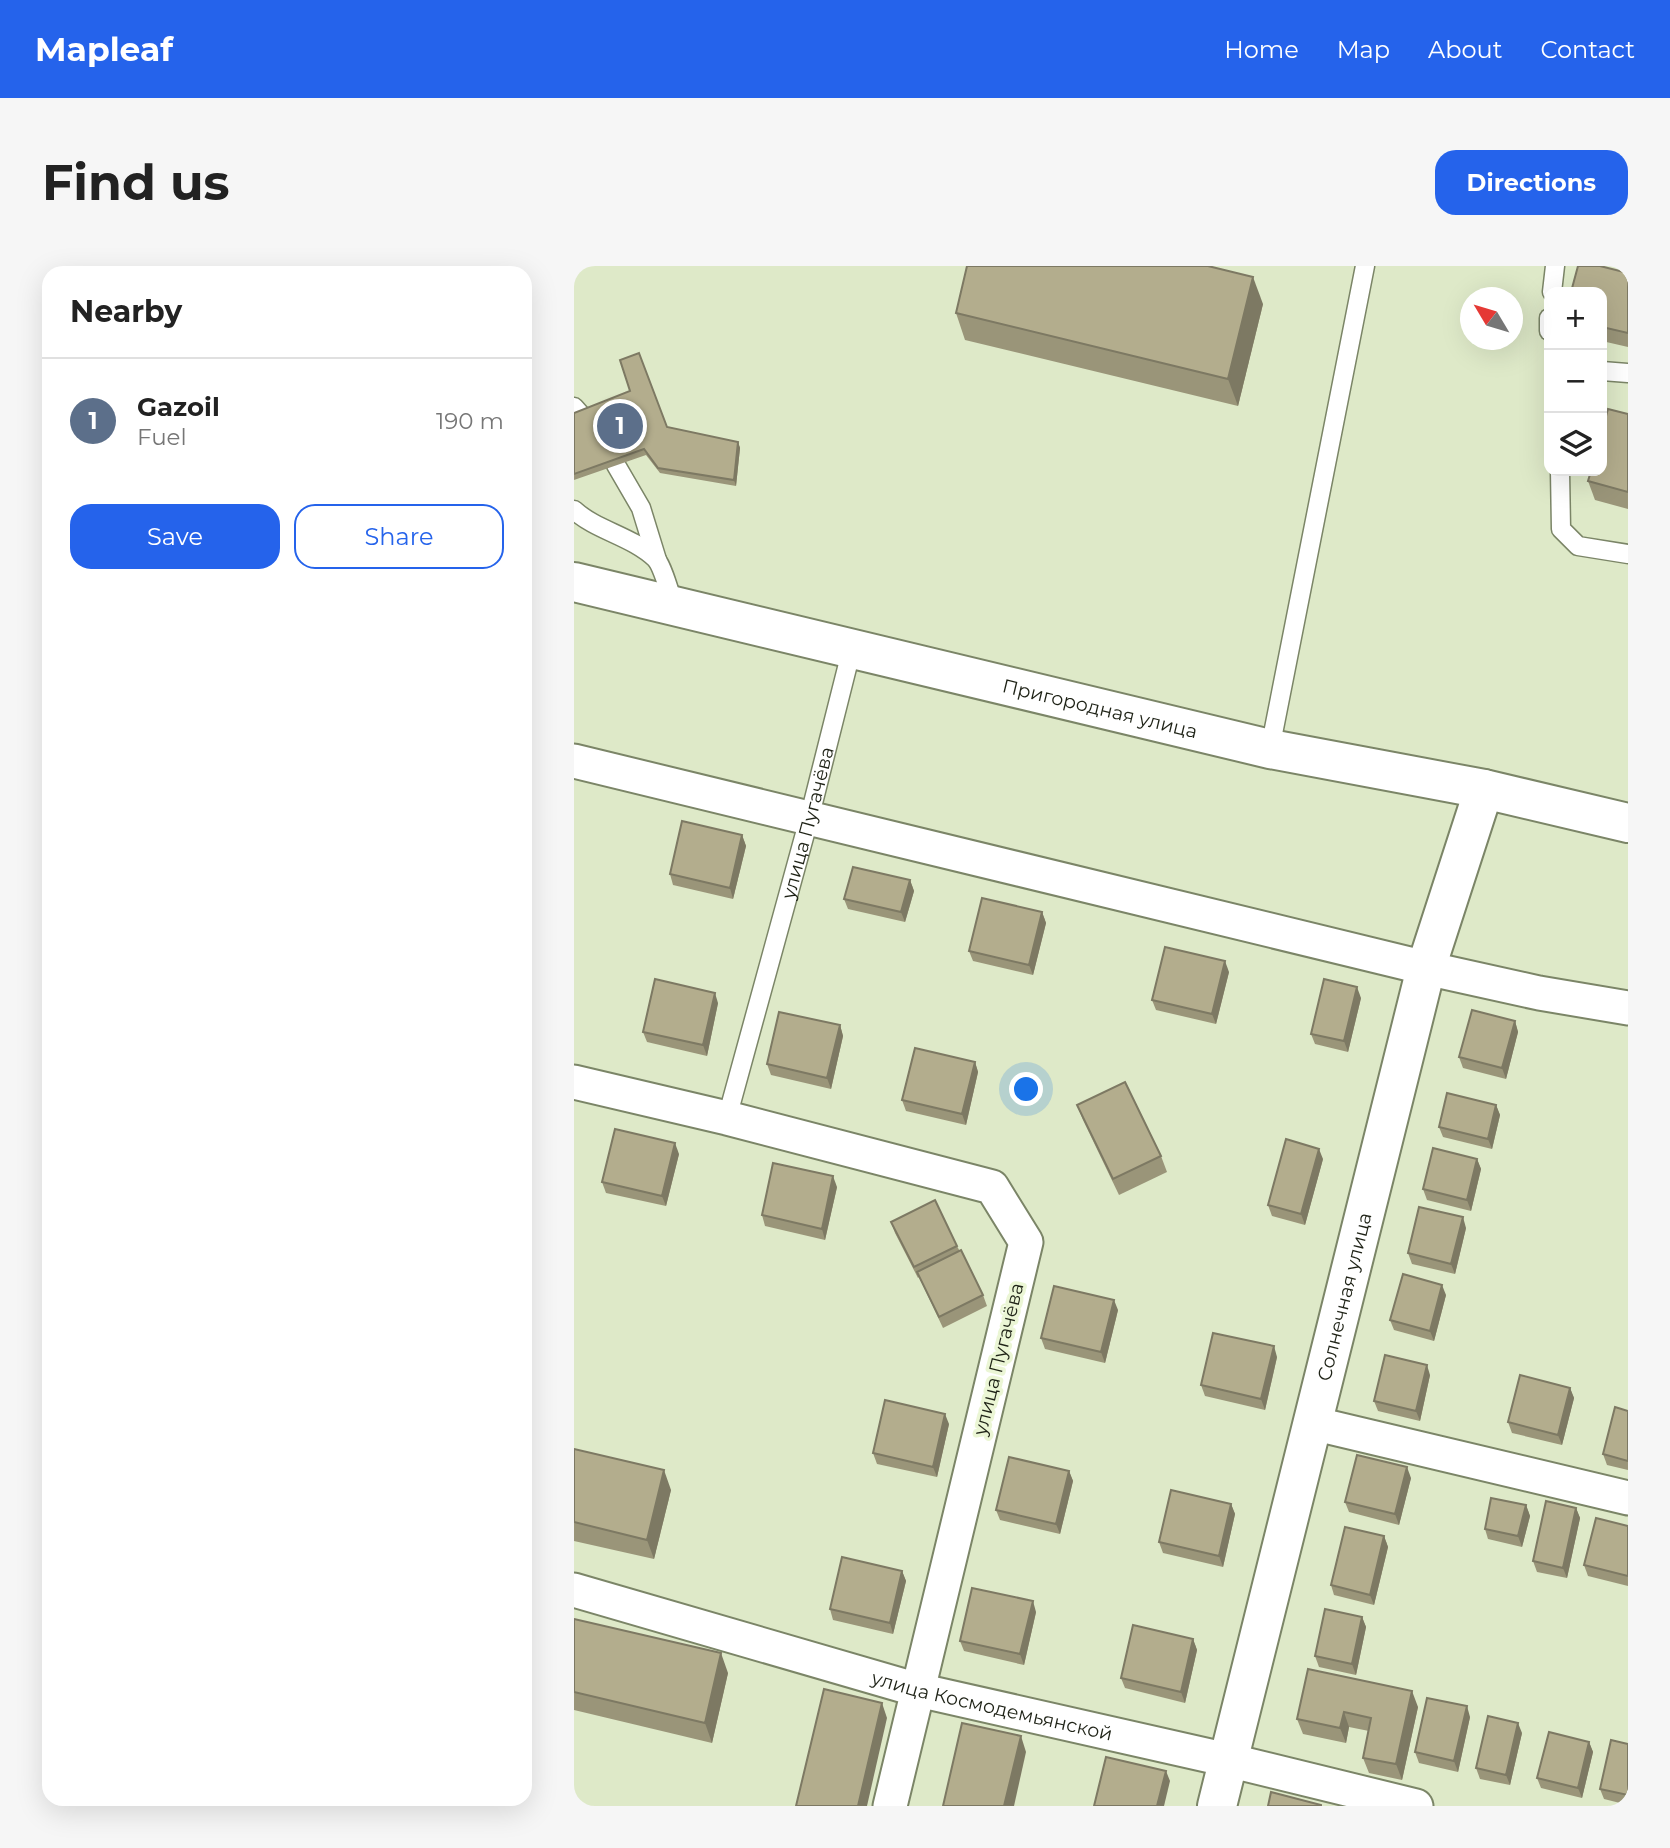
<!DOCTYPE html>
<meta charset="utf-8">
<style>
body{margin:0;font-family:Montserrat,sans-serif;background:#f6f6f6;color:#222}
.controls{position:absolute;right:21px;top:21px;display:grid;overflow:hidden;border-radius:14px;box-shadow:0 7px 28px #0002}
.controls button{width:63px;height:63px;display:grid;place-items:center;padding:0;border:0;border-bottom:2px solid #e0e0e0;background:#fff;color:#222;font:35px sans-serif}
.compass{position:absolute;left:886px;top:21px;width:63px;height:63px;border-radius:50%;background:#fff;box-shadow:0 7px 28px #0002;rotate:308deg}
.you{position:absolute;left:453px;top:824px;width:24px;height:24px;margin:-18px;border:5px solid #fff;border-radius:50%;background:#1a73e8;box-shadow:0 0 0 10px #1a73e833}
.badge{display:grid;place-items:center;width:46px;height:46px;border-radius:50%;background:#2563eb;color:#fff;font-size:23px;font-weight:700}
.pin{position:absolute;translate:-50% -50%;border:4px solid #fff;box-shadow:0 2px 7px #0006}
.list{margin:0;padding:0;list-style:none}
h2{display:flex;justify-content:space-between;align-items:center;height:91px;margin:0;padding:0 28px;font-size:30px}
h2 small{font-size:23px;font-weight:400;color:#767676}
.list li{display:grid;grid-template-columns:46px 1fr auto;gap:21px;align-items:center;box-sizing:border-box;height:126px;padding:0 28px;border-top:2px solid #e0e0e0}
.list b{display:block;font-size:26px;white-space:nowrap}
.list p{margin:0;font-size:23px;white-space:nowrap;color:#767676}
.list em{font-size:23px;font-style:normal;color:#767676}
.actions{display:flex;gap:14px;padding:21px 28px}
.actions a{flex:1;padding:16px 0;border:2px solid #2563eb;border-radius:21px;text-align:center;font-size:24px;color:#2563eb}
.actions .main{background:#2563eb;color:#fff}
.icon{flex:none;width:38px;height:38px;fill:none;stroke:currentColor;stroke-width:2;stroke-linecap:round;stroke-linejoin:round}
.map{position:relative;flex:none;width:1054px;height:1540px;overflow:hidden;border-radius:21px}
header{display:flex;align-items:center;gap:42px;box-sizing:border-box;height:98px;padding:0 35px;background:#2563eb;color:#fff}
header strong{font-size:33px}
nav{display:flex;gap:38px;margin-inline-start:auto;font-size:24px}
.intro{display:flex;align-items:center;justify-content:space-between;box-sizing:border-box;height:168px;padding:0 42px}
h1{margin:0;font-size:49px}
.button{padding:18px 32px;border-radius:21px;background:#2563eb;color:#fff;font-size:24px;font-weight:700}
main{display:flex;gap:42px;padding:0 42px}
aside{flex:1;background:#fff;border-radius:21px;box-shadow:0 7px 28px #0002}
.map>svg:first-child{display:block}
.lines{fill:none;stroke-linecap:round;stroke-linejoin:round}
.lane-casing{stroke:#7b8567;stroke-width:21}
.street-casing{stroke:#7b8567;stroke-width:37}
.secondary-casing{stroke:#7b8567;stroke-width:42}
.lane{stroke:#fff;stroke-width:18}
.street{stroke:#fff;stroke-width:33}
.secondary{stroke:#fff;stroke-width:38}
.wall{fill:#9a9579}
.shaded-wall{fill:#7d7963}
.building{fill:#b3ad8d;stroke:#7d7963;stroke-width:2}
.labels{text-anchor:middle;stroke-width:7;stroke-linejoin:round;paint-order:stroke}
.street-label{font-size:19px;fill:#1e2216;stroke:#ebf6d5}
</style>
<header>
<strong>Mapleaf</strong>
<nav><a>Home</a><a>Map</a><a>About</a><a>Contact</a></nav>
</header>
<div class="intro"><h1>Find us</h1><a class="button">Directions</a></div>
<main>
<aside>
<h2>Nearby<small></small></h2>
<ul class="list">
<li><span class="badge" style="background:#5c6f8a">1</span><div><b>Gazoil</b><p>Fuel</p></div><em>190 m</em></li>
</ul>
<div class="actions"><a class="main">Save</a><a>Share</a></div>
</aside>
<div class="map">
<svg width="1054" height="1540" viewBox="0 0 1054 1540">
<rect width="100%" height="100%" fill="#dee9c8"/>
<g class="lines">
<defs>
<g id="lane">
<path d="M978,26L981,0"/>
<path d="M975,52V65"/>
<path d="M1028,105L1054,107"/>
<path d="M0,141L8,150"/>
<path d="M42,199L67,242L83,294"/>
<path d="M986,205L987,263L1004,280L1054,288"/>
<path d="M0,244C23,265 58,270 82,293C89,301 96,328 100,340"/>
<path d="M696,483L791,0"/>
<path id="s1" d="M153,852L235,553L278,382"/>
</g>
<g id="street">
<path d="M0,495L852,702L965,727L1054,742"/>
<path d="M0,816L153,852L418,921L452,976L316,1540"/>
<path d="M738,1157L1054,1232"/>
<path id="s2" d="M0,1324L344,1424L654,1494L842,1540"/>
</g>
<g id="secondary">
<path id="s3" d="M0,316L696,483L910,523L1054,557"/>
<path id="s4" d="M643,1540L852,702L910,523"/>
</g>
</defs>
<use href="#lane" class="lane-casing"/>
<use href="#street" class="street-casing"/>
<use href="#secondary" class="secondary-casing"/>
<use href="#lane" class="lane"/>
<use href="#street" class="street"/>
<use href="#secondary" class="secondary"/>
</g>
<g class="wall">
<path d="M1054,7V81L1028,75V26Z"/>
<path d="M689,38L664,140L391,74L382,47Z"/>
<path d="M0,147L93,161L164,176L166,182L162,220L86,207L72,189L0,214Z"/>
<path d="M1054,148V243L1021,234L1014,215Z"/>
<path d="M168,569L172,580L159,633L99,619L96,608Z"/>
<path d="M336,614L340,625L331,656L274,643L270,633Z"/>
<path d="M468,646L472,657L459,709L399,695L395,685Z"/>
<path d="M655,706L642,758L582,744L578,734Z"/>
<path d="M787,732L774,786L741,778L737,768Z"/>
<path d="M144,737L133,790L73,776L69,766Z"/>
<path d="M941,755L944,766L932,813L889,802L885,791Z"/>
<path d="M266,759L269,770L257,823L197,809L193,798Z"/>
<path d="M401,796L404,806L392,859L332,845L328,834Z"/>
<path d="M503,839L587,890L593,906L545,929L509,854Z"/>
<path d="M922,839L926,849L918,883L869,871L865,861Z"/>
<path d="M105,888L92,940L32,927L28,916Z"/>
<path d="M749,893L731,959L698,950L694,939Z"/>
<path d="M903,893L907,903L897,945L853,934L849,923Z"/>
<path d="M263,921L251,974L191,960L188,949Z"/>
<path d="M317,956L383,980L409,1029L413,1040L369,1062L345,1011L344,1012L321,967Z"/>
<path d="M892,962L881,1008L838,998L834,987Z"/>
<path d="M872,1029L860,1075L820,1064L816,1054Z"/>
<path d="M544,1044L531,1097L471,1083L467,1072Z"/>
<path d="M703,1091L691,1144L631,1130L627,1119Z"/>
<path d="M856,1109L846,1155L804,1145L800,1135Z"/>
<path d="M996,1122L1000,1132L988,1179L938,1167L934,1156Z"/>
<path d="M1054,1145V1204L1033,1199L1029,1188Z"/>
<path d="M375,1158L363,1211L303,1198L299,1187Z"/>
<path d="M0,1183L97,1224L80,1293L0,1275Z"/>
<path d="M495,1205L499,1215L486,1268L426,1254L422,1244Z"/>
<path d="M837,1212L825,1259L775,1246L771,1236Z"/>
<path d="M657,1238L661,1248L649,1301L589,1287L585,1276Z"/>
<path d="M952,1239L956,1250L948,1281L914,1273L911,1263Z"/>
<path d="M1002,1242L1006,1252L993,1312L963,1306L959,1295Z"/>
<path d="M1054,1260V1320L1014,1310L1010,1299Z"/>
<path d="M810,1270L814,1281L800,1339L760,1329L757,1319Z"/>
<path d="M328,1305L332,1315L319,1368L259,1354L256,1343Z"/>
<path d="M462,1346L450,1399L390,1385L386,1375Z"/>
<path d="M788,1351L792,1361L782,1409L745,1401L741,1390Z"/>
<path d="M0,1353L154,1407L138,1477L0,1444Z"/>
<path d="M619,1373L623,1384L611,1437L551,1422L547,1412Z"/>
<path d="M734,1403L844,1441L828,1514L795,1507L789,1492L795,1465L775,1461L772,1477L729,1468L723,1453Z"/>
<path d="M896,1451L884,1506L845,1497L841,1486Z"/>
<path d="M948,1467L936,1519L906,1513L902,1502Z"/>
<path d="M1015,1476L1019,1486L1008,1532L967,1522L963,1512Z"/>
<path d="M1054,1478V1539L1030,1533L1026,1523Z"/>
</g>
<g class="shaded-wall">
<path d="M679,11L689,38L664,140L654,113Z"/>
<path d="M164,176L166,182L162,220L160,214Z"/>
<path d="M168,569L172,580L159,633L156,622Z"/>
<path d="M336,614L340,625L331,656L327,646Z"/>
<path d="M468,646L472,657L459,709L455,699Z"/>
<path d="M651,695L655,706L642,758L638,748Z"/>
<path d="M783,721L787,732L774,786L770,775Z"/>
<path d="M141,727L144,737L133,790L129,779Z"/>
<path d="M941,755L944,766L932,813L928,802Z"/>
<path d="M266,759L269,770L257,823L253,812Z"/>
<path d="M401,796L404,806L392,859L388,848Z"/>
<path d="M922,839L926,849L918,883L914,873Z"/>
<path d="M101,877L105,888L92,940L88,930Z"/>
<path d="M745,883L749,893L731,959L727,948Z"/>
<path d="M903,893L907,903L897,945L893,934Z"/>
<path d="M259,910L263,921L251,974L248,963Z"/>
<path d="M889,951L892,962L881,1008L877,998Z"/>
<path d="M868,1019L872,1029L860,1075L856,1065Z"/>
<path d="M540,1034L544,1044L531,1097L527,1086Z"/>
<path d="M700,1080L703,1091L691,1144L687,1133Z"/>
<path d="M853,1099L856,1109L846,1155L842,1145Z"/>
<path d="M996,1122L1000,1132L988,1179L984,1169Z"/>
<path d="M371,1148L375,1158L363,1211L359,1201Z"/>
<path d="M833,1201L837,1212L825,1259L821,1248Z"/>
<path d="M90,1204L97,1224L80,1293L73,1274Z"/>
<path d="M495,1205L499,1215L486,1268L482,1258Z"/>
<path d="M657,1238L661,1248L649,1301L645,1290Z"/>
<path d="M952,1239L956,1250L948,1281L944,1270Z"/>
<path d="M1002,1242L1006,1252L993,1312L989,1302Z"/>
<path d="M810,1270L814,1281L800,1339L796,1329Z"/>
<path d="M328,1305L332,1315L319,1368L316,1357Z"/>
<path d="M459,1335L462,1346L450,1399L446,1388Z"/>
<path d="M788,1351L792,1361L782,1409L778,1398Z"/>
<path d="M619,1373L623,1384L611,1437L607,1426Z"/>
<path d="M147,1387L154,1407L138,1477L131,1457Z"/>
<path d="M838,1425L844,1441L828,1514L822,1498Z"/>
<path d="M308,1437L313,1452L293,1540H284Z"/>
<path d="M893,1440L896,1451L884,1506L880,1495Z"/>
<path d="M770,1446L775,1461L772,1477L766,1462Z"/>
<path d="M944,1457L948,1467L936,1519L932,1509Z"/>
<path d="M447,1470L452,1486L440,1540H430Z"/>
<path d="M1015,1476L1019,1486L1008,1532L1004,1522Z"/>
<path d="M592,1505L596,1515L590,1540H583Z"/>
</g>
<g class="building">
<path d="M393,0H634L679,11L654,113L382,47Z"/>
<path d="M1004,0H1026L1054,7V67L1028,61V26H997Z"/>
<path d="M65,87L93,161L164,176L160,214L84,202L70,183L0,208V147L56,125L46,94Z"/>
<path d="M1034,143L1054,148V226L1014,215L1017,205H1028V164Z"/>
<path d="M108,555L168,569L156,622L96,608Z"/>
<path d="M279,601L336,614L327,646L270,633Z"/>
<path d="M408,632L468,646L455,699L395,685Z"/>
<path d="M591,681L651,695L638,748L578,734Z"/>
<path d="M81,713L141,727L129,779L69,766Z"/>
<path d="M750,713L783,721L770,775L737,768Z"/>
<path d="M898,744L941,755L928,802L885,791Z"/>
<path d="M205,746L266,759L253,812L193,798Z"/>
<path d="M341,782L401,796L388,848L328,834Z"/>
<path d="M551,816L587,890L539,913L503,839Z"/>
<path d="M873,827L922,839L914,873L865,861Z"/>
<path d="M41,863L101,877L88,930L28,916Z"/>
<path d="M712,873L745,883L727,948L694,939Z"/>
<path d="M859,882L903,893L893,934L849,923Z"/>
<path d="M199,897L259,910L248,963L188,949Z"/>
<path d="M361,934L383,980L340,1001L317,956Z"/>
<path d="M845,941L889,951L877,998L834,987Z"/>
<path d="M387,984L409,1029L365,1051L343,1006Z"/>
<path d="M829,1008L868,1019L856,1065L816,1054Z"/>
<path d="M480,1020L540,1034L527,1086L467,1072Z"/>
<path d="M639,1067L700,1080L687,1133L627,1119Z"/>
<path d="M811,1089L853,1099L842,1145L800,1135Z"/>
<path d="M946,1109L996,1122L984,1169L934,1156Z"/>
<path d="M311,1134L371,1148L359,1201L299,1187Z"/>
<path d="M1041,1141L1054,1145V1195L1029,1188Z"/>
<path d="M0,1183L90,1204L73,1274L0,1256Z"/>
<path d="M783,1189L833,1201L821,1248L771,1236Z"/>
<path d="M435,1191L495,1205L482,1258L422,1244Z"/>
<path d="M597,1224L657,1238L645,1290L585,1276Z"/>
<path d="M917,1232L952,1239L944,1270L911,1263Z"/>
<path d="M972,1235L1002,1242L989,1302L959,1295Z"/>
<path d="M1022,1252L1054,1260V1310L1010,1299Z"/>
<path d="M771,1261L810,1270L796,1329L757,1319Z"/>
<path d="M268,1291L328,1305L316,1357L256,1343Z"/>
<path d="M398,1322L459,1335L446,1388L386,1375Z"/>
<path d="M751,1343L788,1351L778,1398L741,1390Z"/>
<path d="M0,1353L147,1387L131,1457L0,1426Z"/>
<path d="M559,1359L619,1373L607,1426L547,1412Z"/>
<path d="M734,1403L838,1425L822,1498L789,1492L797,1452L770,1446L766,1462L723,1453Z"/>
<path d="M250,1423L308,1437L284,1540H222Z"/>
<path d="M853,1432L893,1440L880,1495L841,1486Z"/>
<path d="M914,1450L944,1457L932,1509L902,1502Z"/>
<path d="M388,1457L447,1470L430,1540H369Z"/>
<path d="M975,1466L1015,1476L1004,1522L963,1512Z"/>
<path d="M1037,1474L1054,1478V1529L1026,1523Z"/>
<path d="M532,1491L592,1505L583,1540H520Z"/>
<path d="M697,1526L747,1539V1540H694Z"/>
</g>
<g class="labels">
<g class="street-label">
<text dy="7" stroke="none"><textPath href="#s3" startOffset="541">Пригородная улица</textPath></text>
<text dy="7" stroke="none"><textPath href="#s1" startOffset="306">улица Пугачёва</textPath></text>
<text dy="7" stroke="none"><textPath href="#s4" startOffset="525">Солнечная улица</textPath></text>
<text transform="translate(424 1093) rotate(-76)" y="7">улица Пугачёва</text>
<text dy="7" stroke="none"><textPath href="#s2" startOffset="434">улица Космодемьянской</textPath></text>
</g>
</g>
</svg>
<div class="controls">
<button>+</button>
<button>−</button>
<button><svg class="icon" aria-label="layers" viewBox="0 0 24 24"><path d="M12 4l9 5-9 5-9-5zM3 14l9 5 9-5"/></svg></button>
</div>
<svg class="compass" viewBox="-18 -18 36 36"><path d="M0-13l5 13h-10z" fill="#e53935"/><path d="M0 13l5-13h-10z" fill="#767676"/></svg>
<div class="you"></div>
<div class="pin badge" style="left:46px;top:160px;background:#5c6f8a">1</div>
</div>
</main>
